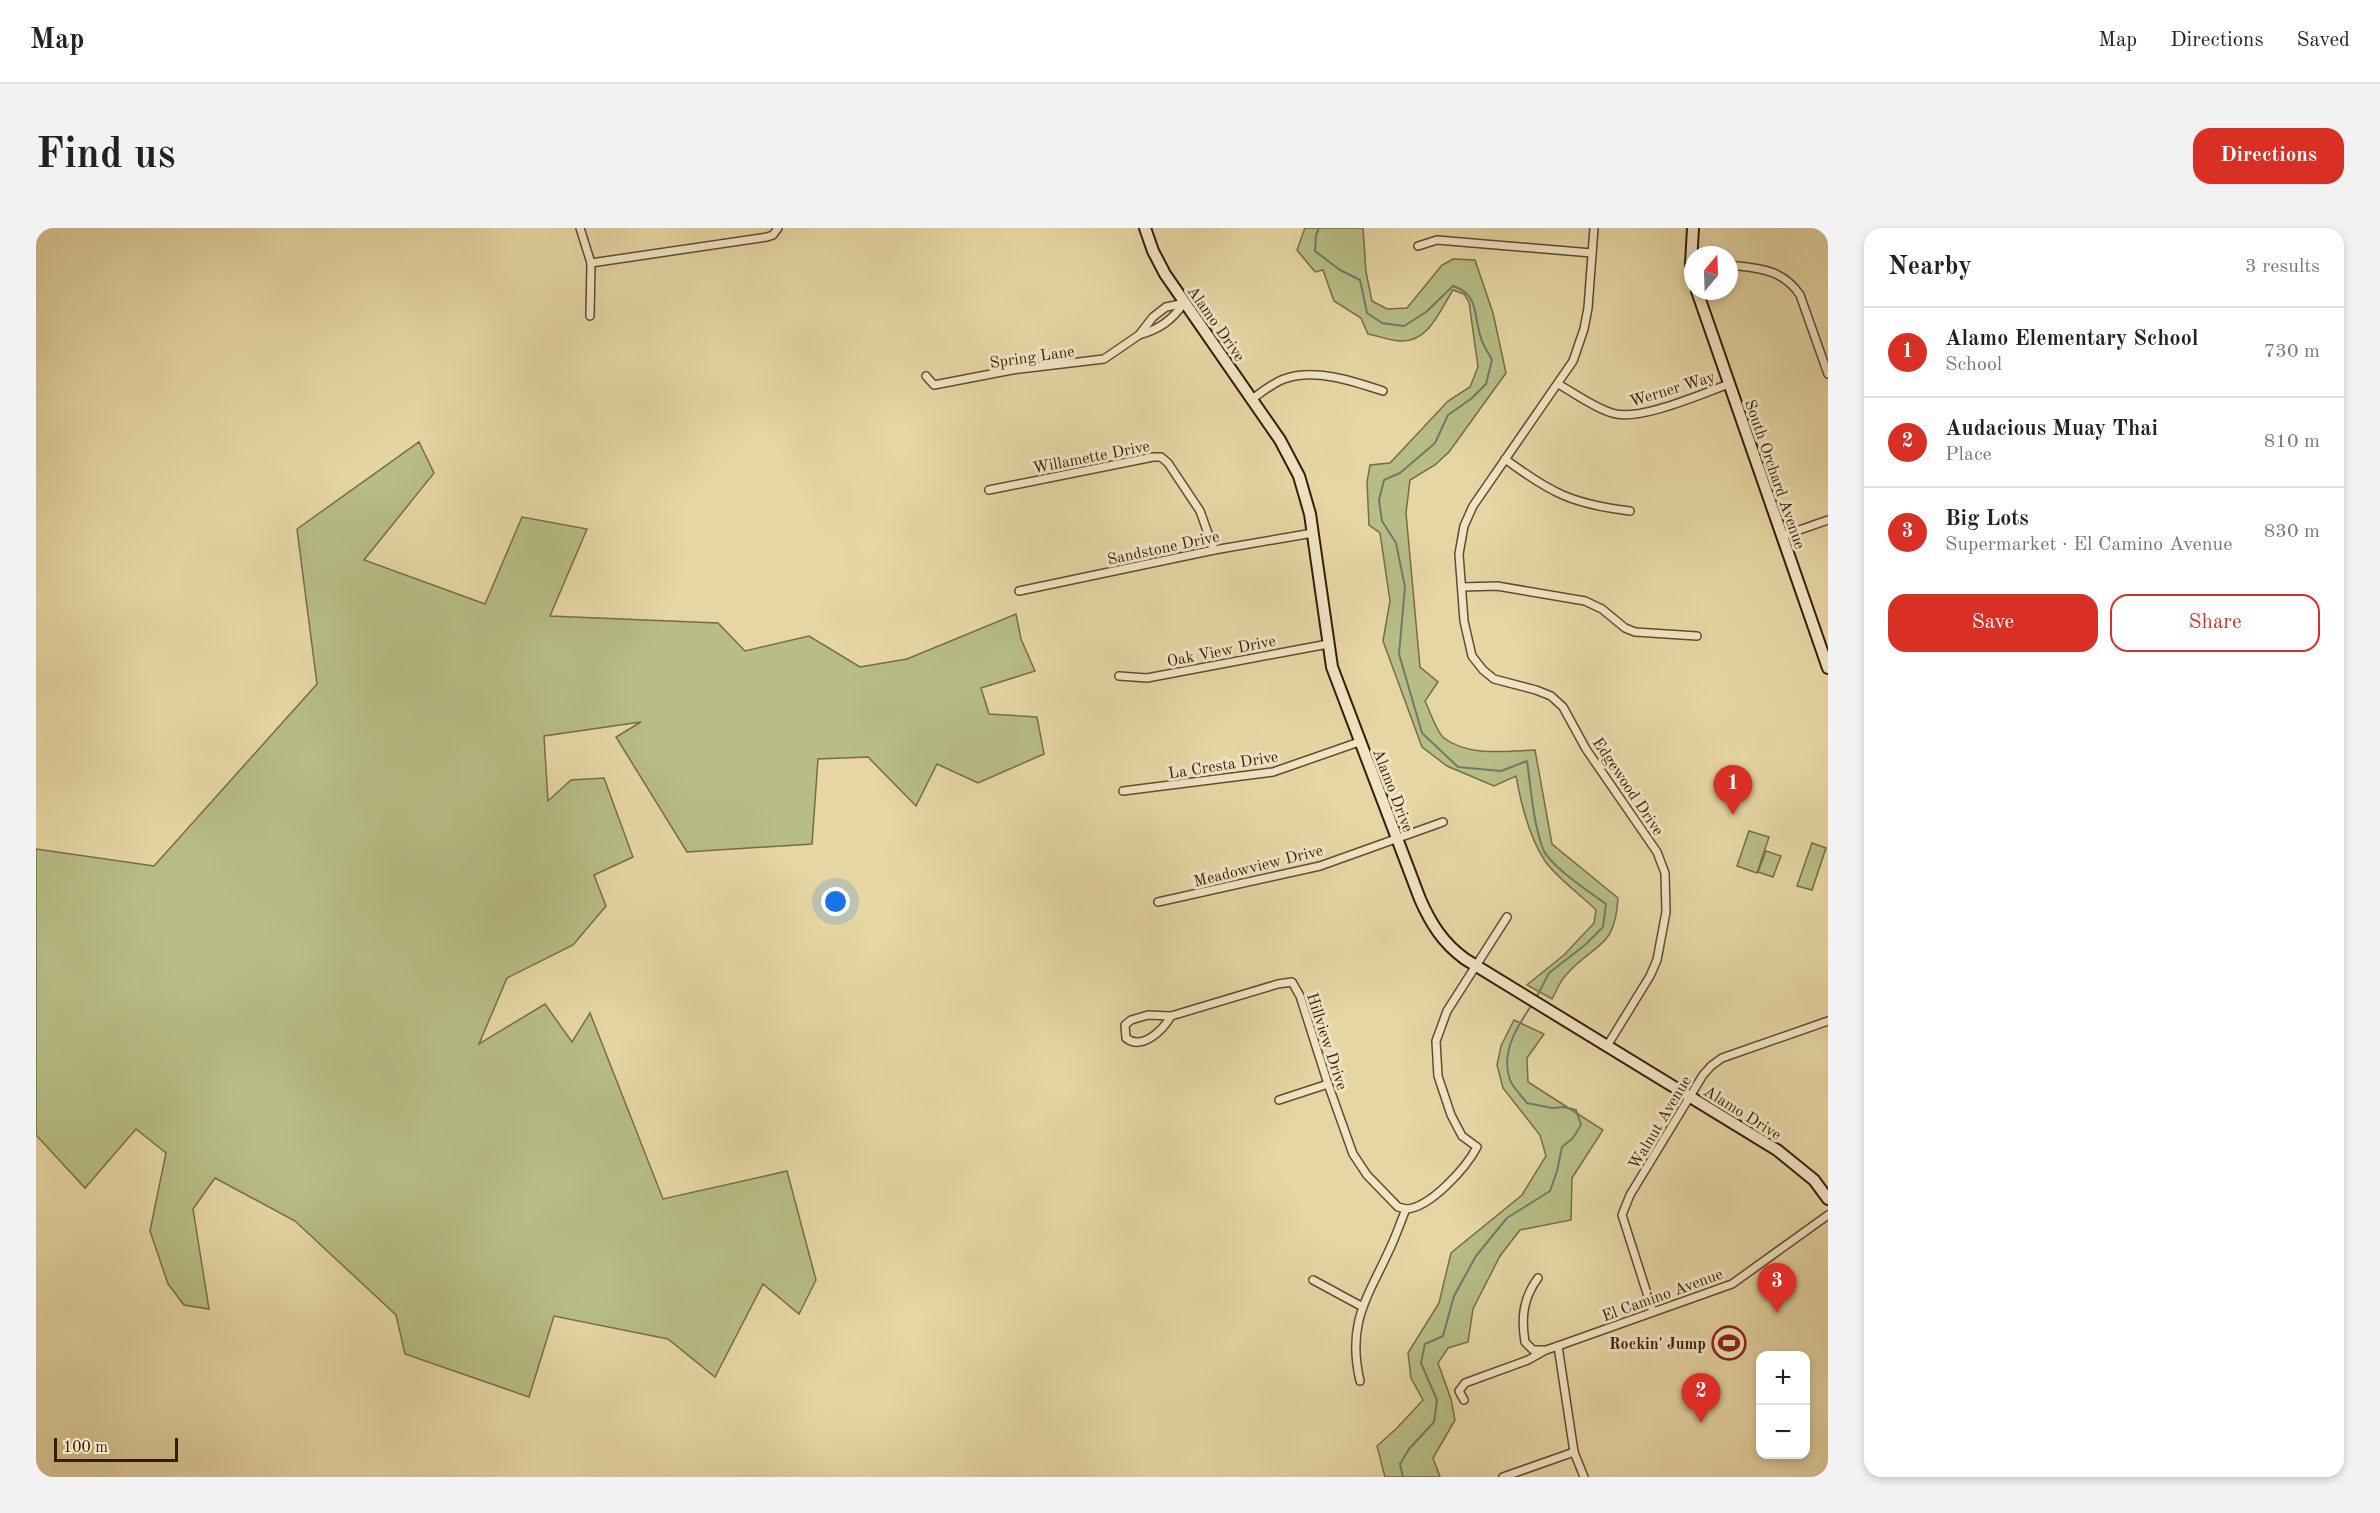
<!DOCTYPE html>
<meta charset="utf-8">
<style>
body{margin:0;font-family:"Old Standard TT",serif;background:#f2f2f2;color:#222}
.controls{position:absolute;right:18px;bottom:18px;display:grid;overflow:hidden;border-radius:12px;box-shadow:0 3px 9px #0003}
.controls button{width:54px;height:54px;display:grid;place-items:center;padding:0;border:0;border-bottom:2px solid #e0e0e0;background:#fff;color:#222;font:30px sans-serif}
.compass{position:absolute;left:1648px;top:18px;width:54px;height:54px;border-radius:50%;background:#fff;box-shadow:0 3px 9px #0003;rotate:19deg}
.scale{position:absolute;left:18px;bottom:15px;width:124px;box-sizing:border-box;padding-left:6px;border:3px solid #391c06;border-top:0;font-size:16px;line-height:21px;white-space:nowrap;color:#391c06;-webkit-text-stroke:4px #efe4c4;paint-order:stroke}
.you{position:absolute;left:800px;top:674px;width:21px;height:21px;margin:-15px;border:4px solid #fff;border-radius:50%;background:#1a73e8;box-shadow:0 0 0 9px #1a73e833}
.badge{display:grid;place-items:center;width:39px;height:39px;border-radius:50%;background:#d93025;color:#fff;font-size:20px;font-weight:700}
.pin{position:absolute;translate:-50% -50px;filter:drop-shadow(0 2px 3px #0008)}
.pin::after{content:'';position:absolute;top:32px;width:21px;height:18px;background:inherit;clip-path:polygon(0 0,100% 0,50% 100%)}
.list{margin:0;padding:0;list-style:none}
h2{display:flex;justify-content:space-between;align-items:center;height:78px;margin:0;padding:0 24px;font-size:26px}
h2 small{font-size:20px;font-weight:400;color:#767676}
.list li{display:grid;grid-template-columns:39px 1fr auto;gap:18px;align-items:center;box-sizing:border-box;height:90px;padding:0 24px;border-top:2px solid #e0e0e0}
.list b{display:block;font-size:22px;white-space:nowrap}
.list p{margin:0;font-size:20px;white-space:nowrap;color:#767676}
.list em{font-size:20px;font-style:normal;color:#767676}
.actions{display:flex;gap:12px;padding:18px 24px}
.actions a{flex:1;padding:14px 0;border:2px solid #d93025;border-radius:18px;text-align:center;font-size:21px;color:#d93025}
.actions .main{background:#d93025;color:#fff}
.map{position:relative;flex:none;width:1792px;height:1249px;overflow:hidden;border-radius:18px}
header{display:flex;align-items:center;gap:36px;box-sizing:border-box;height:84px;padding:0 30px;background:#fff;border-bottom:2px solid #e0e0e0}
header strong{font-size:28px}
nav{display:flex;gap:33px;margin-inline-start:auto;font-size:21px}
.intro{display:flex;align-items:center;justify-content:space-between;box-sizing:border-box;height:144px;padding:0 36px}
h1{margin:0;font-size:42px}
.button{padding:15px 27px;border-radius:18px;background:#d93025;color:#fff;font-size:21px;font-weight:700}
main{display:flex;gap:36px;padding:0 36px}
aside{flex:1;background:#fff;border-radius:18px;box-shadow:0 3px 9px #0003}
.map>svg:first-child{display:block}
.green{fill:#b7bd85;stroke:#786c46;stroke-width:1.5}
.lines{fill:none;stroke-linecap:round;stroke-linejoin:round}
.stream{stroke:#717a69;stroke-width:2}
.street-casing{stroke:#644a2e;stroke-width:10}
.secondary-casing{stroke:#391c06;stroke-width:14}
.street{stroke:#efe4c4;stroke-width:7}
.secondary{stroke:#efe4c4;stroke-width:10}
.labels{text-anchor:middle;stroke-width:6;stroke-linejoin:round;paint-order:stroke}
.street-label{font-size:16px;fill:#391c06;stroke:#efe4c4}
.poi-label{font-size:16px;font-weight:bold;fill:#391c06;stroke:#efe4c4;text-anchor:end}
</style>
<header>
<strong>Map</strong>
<nav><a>Map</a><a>Directions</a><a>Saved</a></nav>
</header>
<div class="intro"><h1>Find us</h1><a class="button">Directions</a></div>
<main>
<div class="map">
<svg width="1792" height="1249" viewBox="0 0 1792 1249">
<rect width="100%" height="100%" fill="#e6d6a4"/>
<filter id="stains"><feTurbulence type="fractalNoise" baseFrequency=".00333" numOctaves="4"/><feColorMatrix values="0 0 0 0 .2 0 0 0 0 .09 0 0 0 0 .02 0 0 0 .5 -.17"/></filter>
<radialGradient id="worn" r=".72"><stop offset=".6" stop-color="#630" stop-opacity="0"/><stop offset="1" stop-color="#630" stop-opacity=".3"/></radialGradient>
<g class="green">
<path d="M1269,0H1327L1330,44L1336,73L1351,81L1371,80L1406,37L1417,31L1439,32L1457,85L1470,145L1413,224L1399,237L1374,252L1370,285L1384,439L1402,454L1389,473C1393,481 1401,505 1408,510C1433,529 1470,523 1499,522L1516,616L1582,670C1579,722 1559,714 1530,747C1524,753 1520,764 1516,771L1491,757L1528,727L1558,695L1560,682C1546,668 1519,648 1509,633C1493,609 1485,576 1480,548L1458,558L1411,538L1386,519L1347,413L1354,373L1344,305L1333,297L1331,254L1334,237L1354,235L1412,173L1434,159L1442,139L1433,74L1428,66L1417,62C1404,82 1393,114 1365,113C1355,113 1343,108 1332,106L1325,90L1298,73L1287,42L1279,44L1261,22Z"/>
<path d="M383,214L398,245L328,332L449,376L486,289L551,301L514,388L682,395L709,423L773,408L824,439L871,431L980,386L985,411L999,443L945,460L953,486L1001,489L1008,526L942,555L901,536L880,578L832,529L782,531L776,616L651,624L580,509L605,494L508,508L512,573L535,552L568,550L597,629L558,647L570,678L537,717L471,750L443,816L509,776L536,814L554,785L627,971L751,943L780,1052L763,1086L727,1056L679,1149L632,1111L518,1088L493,1169L369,1126L360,1087L259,993L179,950L157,981L173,1081L148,1077L132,1056L114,1003L130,925L100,901L49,960L0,907V621L118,638L281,456L261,301Z"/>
<path d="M1713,603L1733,609L1721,645L1701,638Z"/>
<path d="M1776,615L1790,620L1776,662L1761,658Z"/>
<path d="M1730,623L1745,628L1737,649L1722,644Z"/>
<path d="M1478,792L1508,806L1491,830L1492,854L1567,902L1536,950L1535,992L1484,1002L1464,1028L1437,1081L1432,1114L1412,1120L1402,1135L1415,1171L1419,1192L1397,1230L1404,1249H1349L1341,1218L1361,1200L1387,1172L1375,1150L1372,1125L1403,1075L1415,1025L1486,967L1510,928L1504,907L1467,860L1461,837L1465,818Z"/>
</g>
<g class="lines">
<g class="stream">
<path d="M1283,0L1280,7L1279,23L1304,42L1324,52L1331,85L1346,95L1368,98L1390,84L1417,58C1444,67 1437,87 1445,110C1447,118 1453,125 1456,132L1450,156L1436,170L1412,187L1399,215L1364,245L1348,252L1343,272L1346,293L1360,315L1369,359L1363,426L1386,505L1422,539L1465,543L1491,533C1495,561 1497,594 1507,621C1514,638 1555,665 1570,676L1567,699L1549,717L1513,745L1500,770"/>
<path d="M1367,1249L1364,1236L1373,1221L1398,1194L1401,1172L1385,1135L1389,1116L1407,1108L1418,1068L1440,1028L1471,990L1514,963L1521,943L1526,919L1537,910L1545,897L1540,882L1528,879L1516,880L1491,875C1486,868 1477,860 1474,852C1464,824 1482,797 1497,775"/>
</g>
<defs>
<g id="street">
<path d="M544,0L555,35L554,88"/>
<path d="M1558,0L1552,80L1548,101L1537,133L1437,278L1428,298L1423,326L1428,393L1436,428L1447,442L1458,451L1500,462L1515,468L1527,479L1550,521L1621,624L1629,645L1630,684L1621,732L1614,748L1571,818"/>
<path d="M1382,18L1401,12L1556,25"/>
<path d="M555,35L731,9L737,7L742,0"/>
<path d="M1693,37C1722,40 1747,41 1764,67L1792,146"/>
<path d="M1103,107C1124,101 1136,92 1148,75"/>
<path d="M890,148L898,157L976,142L1068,131L1103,107L1117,89L1130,79L1149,75"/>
<path d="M1522,156C1540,166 1557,179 1576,185C1603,194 1665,166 1693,156"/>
<path d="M1216,171C1226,164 1237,155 1248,151C1279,140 1317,153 1347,163"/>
<path d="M1469,231C1515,265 1536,276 1594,283"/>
<path d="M953,262L1117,229H1125L1132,235L1164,283L1178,322"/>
<path d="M1746,308L1792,292"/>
<path d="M1426,359L1461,358L1549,373L1566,381L1589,400L1599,404L1661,408"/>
<path d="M983,363L1178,322L1277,305"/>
<path d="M1083,448L1111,450L1292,416"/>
<path d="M1087,563L1237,544L1323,514"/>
<path d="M1122,674L1284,638L1407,594"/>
<path d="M1135,788C1127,802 1106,823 1090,810L1089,797L1095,792L1112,787L1135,788L1242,756L1256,754L1264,768L1292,856L1317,926L1331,947L1362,979L1370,981"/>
<path d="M1243,872L1292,856"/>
<path d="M1370,981C1394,980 1430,940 1441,919L1426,908L1415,887L1402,848L1400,813L1411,783L1471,689"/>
<path d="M1502,1050C1487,1070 1485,1090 1489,1114L1497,1122H1510L1522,1118L1696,1056L1792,987"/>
<path d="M1277,1052L1325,1078"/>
<path d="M1617,1084L1586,987L1594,967L1667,847L1675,838L1686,830L1792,793"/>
<path d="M1522,1118L1538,1224L1548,1249"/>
<path d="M1324,1153C1310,1093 1333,1068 1356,1016C1361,1005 1365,993 1370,981"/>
<path d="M1428,1172L1423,1163L1429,1155L1492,1132L1508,1123"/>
<path d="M1467,1249L1538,1224"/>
</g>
<g id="secondary">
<path d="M1109,0L1117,23L1129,46L1244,212L1263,248L1274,286L1296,439L1384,671C1395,696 1407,715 1429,731L1741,922L1778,952L1792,971"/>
<path d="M1657,0L1655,36L1657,47"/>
<path d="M1661,63L1792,440"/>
</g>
</defs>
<use href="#street" class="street-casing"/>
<use href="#secondary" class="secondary-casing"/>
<use href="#street" class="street"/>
<use href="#secondary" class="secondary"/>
</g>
<defs>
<symbol id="stadium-ring" viewBox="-11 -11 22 22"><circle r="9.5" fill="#efe4c4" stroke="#8f2418" stroke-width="1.5"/><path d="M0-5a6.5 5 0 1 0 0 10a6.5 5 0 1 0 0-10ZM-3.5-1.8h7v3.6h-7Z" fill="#8f2418"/></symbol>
</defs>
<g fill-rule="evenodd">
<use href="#stadium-ring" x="1674" y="1096" width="38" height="38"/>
</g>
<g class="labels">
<g class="street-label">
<text transform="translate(1181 95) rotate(55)" y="6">Alamo Drive</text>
<text transform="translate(996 128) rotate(-8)" y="6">Spring Lane</text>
<text transform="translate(1636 160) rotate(-17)" y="6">Werner Way</text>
<text transform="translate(1055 228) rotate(-11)" y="6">Willamette Drive</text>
<text transform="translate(1740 246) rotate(71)" y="6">South Orchard Avenue</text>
<text transform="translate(1127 319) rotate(-12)" y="6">Sandstone Drive</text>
<text transform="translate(1185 422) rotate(-11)" y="6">Oak View Drive</text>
<text transform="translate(1187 536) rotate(-9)" y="6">La Cresta Drive</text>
<text transform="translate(1593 558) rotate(56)" y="6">Edgewood Drive</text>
<text transform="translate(1358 562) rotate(69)" y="6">Alamo Drive</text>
<text transform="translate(1222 637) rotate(-14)" y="6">Meadowview Drive</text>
<text transform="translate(1292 813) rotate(72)" y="6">Hillview Drive</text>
<text transform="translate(1707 884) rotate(32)" y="6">Alamo Drive</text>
<text transform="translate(1623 894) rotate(-59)" y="6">Walnut Avenue</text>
<text transform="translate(1626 1066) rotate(-20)" y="6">El Camino Avenue</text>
</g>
<g class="poi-label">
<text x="1670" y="1121">Rockin' Jump</text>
</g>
</g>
<rect width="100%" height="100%" filter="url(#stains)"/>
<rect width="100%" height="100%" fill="url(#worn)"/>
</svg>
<div class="controls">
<button>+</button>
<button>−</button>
</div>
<svg class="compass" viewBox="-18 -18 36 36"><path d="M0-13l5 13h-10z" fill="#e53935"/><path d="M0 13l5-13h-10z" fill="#767676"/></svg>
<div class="scale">100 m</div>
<div class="you"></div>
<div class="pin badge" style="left:1697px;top:587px">1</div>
<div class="pin badge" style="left:1665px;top:1195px">2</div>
<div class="pin badge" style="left:1741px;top:1085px">3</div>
</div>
<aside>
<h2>Nearby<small>3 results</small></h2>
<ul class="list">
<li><span class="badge">1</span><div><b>Alamo Elementary School</b><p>School</p></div><em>730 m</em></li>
<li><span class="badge">2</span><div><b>Audacious Muay Thai</b><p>Place</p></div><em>810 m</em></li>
<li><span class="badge">3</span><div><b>Big Lots</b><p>Supermarket · El Camino Avenue</p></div><em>830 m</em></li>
</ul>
<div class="actions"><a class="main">Save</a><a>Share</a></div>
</aside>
</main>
